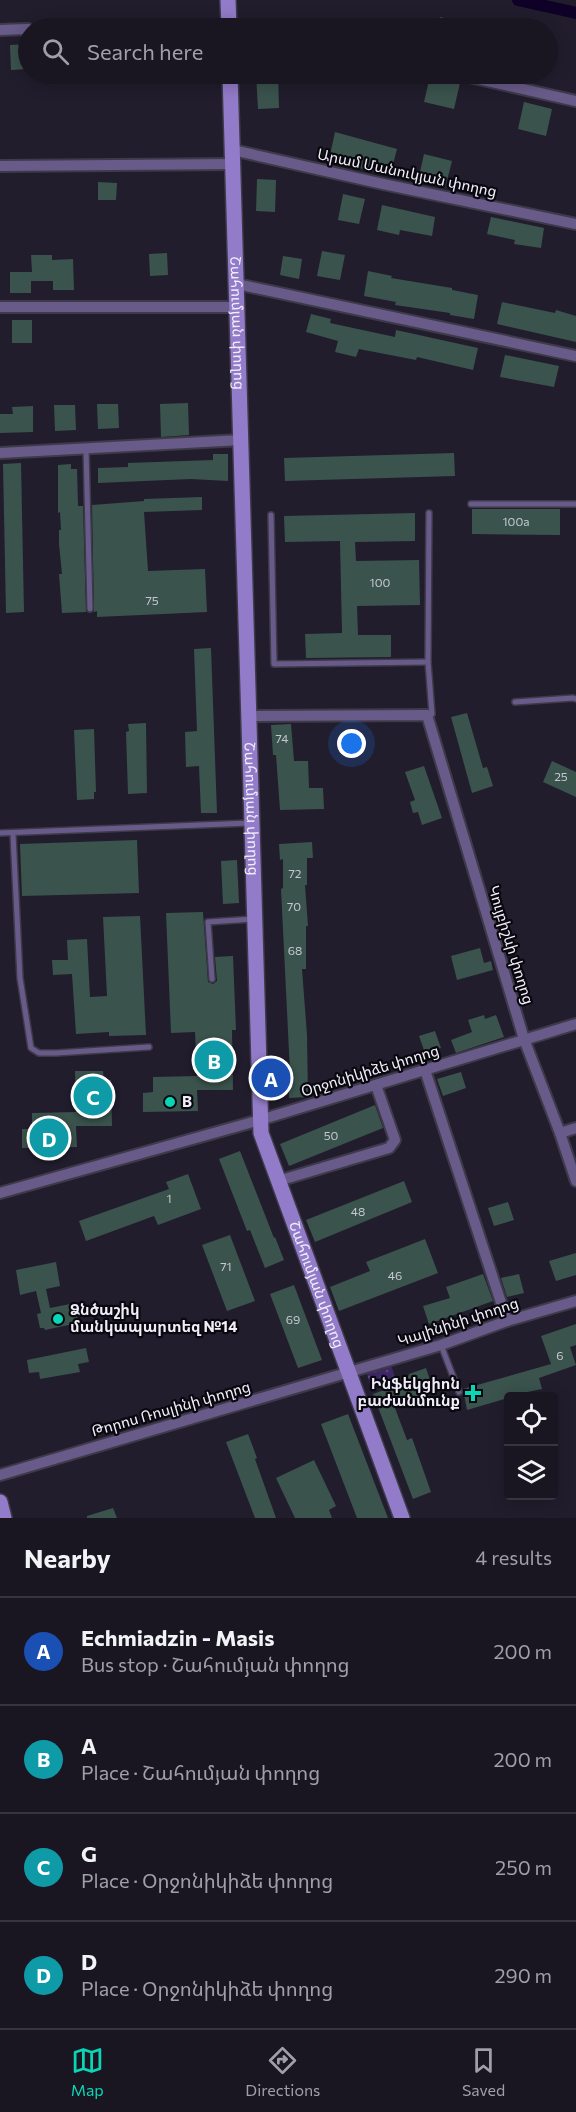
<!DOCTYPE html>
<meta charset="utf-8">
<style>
body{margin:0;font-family:Commissioner,"Noto Sans Armenian",sans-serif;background:#221f2a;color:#f1f3f6}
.controls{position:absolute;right:18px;bottom:18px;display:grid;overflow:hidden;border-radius:6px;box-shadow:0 3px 15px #0003}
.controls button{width:54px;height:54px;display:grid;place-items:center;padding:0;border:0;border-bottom:2px solid #373540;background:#191622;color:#f1f3f6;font:30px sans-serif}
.you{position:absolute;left:352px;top:744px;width:21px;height:21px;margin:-15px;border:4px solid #fff;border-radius:50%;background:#1a73e8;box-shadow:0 0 0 9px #1a73e833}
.badge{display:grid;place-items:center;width:39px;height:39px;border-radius:50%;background:#0ad5b5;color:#fff;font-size:20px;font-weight:700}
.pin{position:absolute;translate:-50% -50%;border:3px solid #fff;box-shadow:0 2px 6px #0006}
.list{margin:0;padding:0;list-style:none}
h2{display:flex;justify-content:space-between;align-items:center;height:78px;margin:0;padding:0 24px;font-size:26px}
h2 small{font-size:20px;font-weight:400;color:#9f9fa5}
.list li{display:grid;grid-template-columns:39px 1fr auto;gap:18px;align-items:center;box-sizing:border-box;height:108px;padding:0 24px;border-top:2px solid #373540}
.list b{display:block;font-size:22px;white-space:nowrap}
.list p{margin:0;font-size:20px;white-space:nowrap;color:#9f9fa5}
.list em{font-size:20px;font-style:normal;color:#9f9fa5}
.icon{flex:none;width:33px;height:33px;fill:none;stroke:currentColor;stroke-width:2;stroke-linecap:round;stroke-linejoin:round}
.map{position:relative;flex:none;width:576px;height:1518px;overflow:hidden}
.search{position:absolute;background:#191622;box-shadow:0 3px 15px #0003;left:18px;right:18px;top:18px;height:66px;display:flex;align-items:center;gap:15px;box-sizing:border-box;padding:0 21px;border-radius:33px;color:#9f9fa5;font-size:22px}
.sheet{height:510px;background:#191622}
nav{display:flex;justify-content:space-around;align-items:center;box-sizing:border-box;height:84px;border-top:2px solid #373540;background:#191622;font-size:16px;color:#9f9fa5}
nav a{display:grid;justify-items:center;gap:3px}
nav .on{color:#0ad5b5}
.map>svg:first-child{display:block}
.green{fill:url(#green-dots)}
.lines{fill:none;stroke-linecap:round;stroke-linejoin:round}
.canal{stroke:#0e0026;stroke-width:12}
.building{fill:#3b534d}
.lane-casing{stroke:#3e3a4a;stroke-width:8}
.street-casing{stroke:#3e3a4a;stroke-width:14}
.secondary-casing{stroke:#3e3a4a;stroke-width:18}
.lane{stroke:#685b8a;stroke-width:5}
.street{stroke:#685b8a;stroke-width:10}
.secondary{stroke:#927bc8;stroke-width:15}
.poi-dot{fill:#0ad5b5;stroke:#0a080f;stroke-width:2}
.labels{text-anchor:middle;stroke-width:4.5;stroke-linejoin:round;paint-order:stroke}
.number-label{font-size:12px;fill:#c4c7cf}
.street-label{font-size:15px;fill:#f1eefa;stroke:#0a080f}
.poi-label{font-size:15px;font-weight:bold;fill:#f1eefa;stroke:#0a080f;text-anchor:start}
</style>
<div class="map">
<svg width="576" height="1518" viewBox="0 0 576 1518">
<defs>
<pattern id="green-dots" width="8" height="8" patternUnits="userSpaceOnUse" patternTransform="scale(1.5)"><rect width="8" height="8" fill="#3c2664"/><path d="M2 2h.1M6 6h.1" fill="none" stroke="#59467b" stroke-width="1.8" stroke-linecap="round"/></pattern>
</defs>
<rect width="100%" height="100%" fill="#211d2d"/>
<path class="green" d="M391,1365L396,1380L371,1389L367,1374Z"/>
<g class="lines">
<path class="canal" d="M518,0L576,13"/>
</g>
<g class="building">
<path d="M440,17L472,25V28H437Z"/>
<path d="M28,44V69L11,70L10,45Z"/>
<path d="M256,74H278L279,108L258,109Z"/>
<path d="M430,76L460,83L454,109L424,102Z"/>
<path d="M524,102L552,109L546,136L518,129Z"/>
<path d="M335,132L397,149L390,176L329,160Z"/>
<path d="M424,154L452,161L445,188L418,181Z"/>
<path d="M257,179L276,180L275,212L256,211Z"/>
<path d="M98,182L117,183L116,200H98Z"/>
<path d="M343,194L365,199L359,224L338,220Z"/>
<path d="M382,205L435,217L432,236L400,230L399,235L377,230Z"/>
<path d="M491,217L544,228L541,248L514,244L515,240L487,234Z"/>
<path d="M322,251L345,255L340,280L317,276Z"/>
<path d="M167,253L168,275L150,276L149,254Z"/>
<path d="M31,255H52V260L73,259L74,290H53V281H31V293H10V272H32Z"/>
<path d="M283,256L302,259L299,279L280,275Z"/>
<path d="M368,271L392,276L391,278L452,288V290L478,295L474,319L450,315V313L395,305L396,302L364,296Z"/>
<path d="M502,302L555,313L556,310L576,316V342L497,324Z"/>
<path d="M311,314L331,319L330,323L367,331L395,337L396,330L478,348L473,370L417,357L416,360L359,349L356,357L335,352L338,341L306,332Z"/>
<rect x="12" y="320" width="20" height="23"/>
<path d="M505,355L559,366L554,387L500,377Z"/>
<path d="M188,403L189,435L161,437L160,404Z"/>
<path d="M97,404H118L119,428L98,429Z"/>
<path d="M54,405H75L76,430L55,431Z"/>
<path d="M33,406V432L0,433V414H13L12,407Z"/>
<path d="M454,453L455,476L285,481L284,458Z"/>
<path d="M213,454H228V481L191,479L98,483V468L128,467V463L213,460Z"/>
<path d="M21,463L24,612L6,613L3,464Z"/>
<path d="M71,464V469H77L78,506H83L86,612L62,613L59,574H62L59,544V530H61L60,512L58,513V465Z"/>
<path d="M202,497V510L144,512L148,571L205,569L207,612L97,617V611L94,612L92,505L144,501V499Z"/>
<path d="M472,509H560V535L472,534Z"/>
<path d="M415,513V541L355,542L356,561L419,560L420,605L357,606L358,635H391V657L306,658L305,634L342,633L340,541L285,542L284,516Z"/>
<path d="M211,648L217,813H201L199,766L186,767L185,732L197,731L194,649Z"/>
<path d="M467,713L483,768L487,767L493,786L472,793L451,717Z"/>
<path d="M146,723L147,793L128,794L126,732L129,731L128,724Z"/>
<path d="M291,724L294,761H308L309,788H323L324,809L280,810L276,755H273L271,725Z"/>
<path d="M94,729L96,792H94V799L77,800L74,730Z"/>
<path d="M552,761L576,772V797L543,782Z"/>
<path d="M424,766L442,818L422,825L418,812L413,813L410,802L415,800L405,772Z"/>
<path d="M137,840L139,893L22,896L20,844Z"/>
<path d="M312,842L313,858H307V885H305L308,926H306V969H302L307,1035L308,1097L289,1098L288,1072H290L281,889L283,888V859L280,860L279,844Z"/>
<path d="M237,860L239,903L223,904L221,861Z"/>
<path d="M203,912L208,982L213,984L217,981L215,957L233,956L236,1030H232L233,1090H197L198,1111L143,1112V1093L153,1092V1077L197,1076L195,1032L171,1033L166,913Z"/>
<path d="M140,916L146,1035L109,1036V1032L76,1034L72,974L53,975L52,960H68L67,940L87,939L90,997L107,996L103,917Z"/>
<path d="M480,948L484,963L491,961L493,970L457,980L451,956Z"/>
<path d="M484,1015L485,1019L496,1015L504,1037L456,1053L451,1040L472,1032L468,1020Z"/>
<path d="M435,1031L441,1048L425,1053L419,1036Z"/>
<path d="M75,1071H103L104,1080H111L112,1126H76L77,1147L22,1148V1129H32V1113L76,1112Z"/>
<path d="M461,1072L466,1088L443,1096L437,1079Z"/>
<path d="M375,1105L383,1128L289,1166L280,1144Z"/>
<path d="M240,1151L274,1238L275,1237L284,1260L265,1268L250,1230L247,1231L219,1159Z"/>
<path d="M188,1174L201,1209L158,1225L154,1216L86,1241L79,1221L169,1189L166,1182Z"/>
<path d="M404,1181L412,1202L315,1242L306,1220Z"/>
<path d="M508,1202L514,1220L494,1226L488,1208Z"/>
<path d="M230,1235L255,1301L227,1311L202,1245Z"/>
<path d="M425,1239L438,1273L339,1311L330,1287L370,1271L366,1262Z"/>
<path d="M576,1253V1275L556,1281L549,1261Z"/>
<path d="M56,1262L60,1286L46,1289L50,1308L75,1303L78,1323L45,1330L44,1328H40L37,1314L41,1313L36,1291L20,1295L16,1270Z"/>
<path d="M483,1274L493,1301L429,1324L423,1306L450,1298L446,1287Z"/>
<path d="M519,1274L524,1293L507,1297L501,1278Z"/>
<path d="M294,1285L322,1360L298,1368L270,1294Z"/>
<path d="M576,1324V1345L570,1347L576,1365L539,1378L542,1389L508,1396V1398L467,1410L463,1389L551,1364L541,1336Z"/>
<path d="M86,1348L89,1362L78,1364L80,1372L40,1379L39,1372L29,1373L27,1360Z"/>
<path d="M426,1368L434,1392L404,1402L405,1404L395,1408L407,1440L412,1438L431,1492L413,1499L373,1394L406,1382L409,1374Z"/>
<path d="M348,1414L388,1518H357L321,1424Z"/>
<path d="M248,1434L257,1458L255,1459L276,1518H255L226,1442Z"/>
<path d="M314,1460L336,1506L329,1510L332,1518H295L276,1478Z"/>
<path d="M113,1508L117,1518H87V1516Z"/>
</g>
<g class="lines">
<defs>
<g id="lane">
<path d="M86,449L90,609"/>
<path d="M471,504H576"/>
<path d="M429,513L428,662L432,714"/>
<path d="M271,515L274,664L428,662"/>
<path d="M515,702L573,698L576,699"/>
<path d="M0,833L250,823"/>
<path d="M13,834L20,978L31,1048L39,1053H56L149,1047"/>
<path d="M212,979L208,922L253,919"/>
<path d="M441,1345L459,1392"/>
</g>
<g id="street">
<path d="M63,28L229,25"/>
<path d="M0,30L28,29"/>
<path d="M456,74L576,101"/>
<path d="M233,150L383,184L576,224"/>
<path d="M0,166L233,164"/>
<path d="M237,284L576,356"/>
<path d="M0,307H237"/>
<path d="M0,453L241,440"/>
<path d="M249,716L427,715L524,1039L560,1133L576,1181"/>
<path d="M425,1070L507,1321"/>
<path d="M560,1133L576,1128"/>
<path d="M278,1181L389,1148L395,1140L376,1085"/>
<path d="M0,1193L260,1120L576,1024"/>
<path d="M0,1475L441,1345L507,1321L576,1301"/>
</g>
<g id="secondary">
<path d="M228,0L229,28"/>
<path id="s1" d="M230,74L261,1133L402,1518"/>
<path d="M0,1502L4,1518"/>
</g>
</defs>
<use href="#lane" class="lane-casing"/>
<use href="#street" class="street-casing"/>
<use href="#secondary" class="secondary-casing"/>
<use href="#lane" class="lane"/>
<use href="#street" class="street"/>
<use href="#secondary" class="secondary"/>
</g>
<g class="poi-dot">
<circle cx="170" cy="1102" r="6"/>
<circle cx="58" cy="1319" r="6"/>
<path d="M470 1384h6v6h6v6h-6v6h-6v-6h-6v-6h6z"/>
</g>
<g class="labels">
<g class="number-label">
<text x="516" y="526">100a</text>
<text x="380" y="587">100</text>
<text x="152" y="605">75</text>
<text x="282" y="743">74</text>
<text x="561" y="781">25</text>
<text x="295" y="878">72</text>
<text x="294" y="911">70</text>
<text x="295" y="955">68</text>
<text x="331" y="1140">50</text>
<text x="169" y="1203">1</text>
<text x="358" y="1216">48</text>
<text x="226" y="1271">71</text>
<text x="395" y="1280">46</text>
<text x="293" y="1324">69</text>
<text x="560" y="1360">6</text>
</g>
<g class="street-label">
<text transform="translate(407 173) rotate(12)" y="5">Արամ Մանուկյան փողոց</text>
<text dy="5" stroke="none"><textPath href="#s1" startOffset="249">Շահումյան փողոց</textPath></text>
<text dy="5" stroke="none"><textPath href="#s1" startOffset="735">Շահումյան փողոց</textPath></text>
<text transform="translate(511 945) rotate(73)" y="5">Կույբիշևի փողոց</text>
<text transform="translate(370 1071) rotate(-17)" y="5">Օրջոնիկիձե փողոց</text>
<text dy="5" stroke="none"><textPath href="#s1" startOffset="1221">Շահումյան փողոց</textPath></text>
<text transform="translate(458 1322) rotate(-18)" y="5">Կալինինի փողոց</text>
<text transform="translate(171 1409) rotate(-16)" y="5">Թորոս Ռոսլինի փողոց</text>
</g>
<g class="poi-label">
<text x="182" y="1107">B</text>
<text x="70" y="1315">Ձնծաշիկ<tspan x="70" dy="17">մանկապարտեզ №14</tspan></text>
<text x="460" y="1389" text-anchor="end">Ինֆեկցիոն<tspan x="460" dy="17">բաժանմունք</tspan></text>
</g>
</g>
</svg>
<div class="controls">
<button><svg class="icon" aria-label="locate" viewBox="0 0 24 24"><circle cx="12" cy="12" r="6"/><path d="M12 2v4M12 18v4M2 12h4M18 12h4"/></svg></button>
<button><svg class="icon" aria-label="layers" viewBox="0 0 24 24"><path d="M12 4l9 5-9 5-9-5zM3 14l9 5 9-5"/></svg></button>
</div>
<div class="you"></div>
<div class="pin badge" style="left:271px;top:1078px;background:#1a4fb4">A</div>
<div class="pin badge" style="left:214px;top:1060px;background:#0f9aa8">B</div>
<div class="pin badge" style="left:93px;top:1096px;background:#0f9aa8">C</div>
<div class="pin badge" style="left:49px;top:1138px;background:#0f9aa8">D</div>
<div class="search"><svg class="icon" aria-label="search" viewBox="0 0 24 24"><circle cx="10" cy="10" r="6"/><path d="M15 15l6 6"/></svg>Search here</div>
</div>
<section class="sheet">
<h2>Nearby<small>4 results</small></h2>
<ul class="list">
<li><span class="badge" style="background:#1a4fb4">A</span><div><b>Echmiadzin - Masis</b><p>Bus stop · Շահումյան փողոց</p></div><em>200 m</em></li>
<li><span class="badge" style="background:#0f9aa8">B</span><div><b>A</b><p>Place · Շահումյան փողոց</p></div><em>200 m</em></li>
<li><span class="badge" style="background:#0f9aa8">C</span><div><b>G</b><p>Place · Օրջոնիկիձե փողոց</p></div><em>250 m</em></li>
<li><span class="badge" style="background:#0f9aa8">D</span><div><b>D</b><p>Place · Օրջոնիկիձե փողոց</p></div><em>290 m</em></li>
</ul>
</section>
<nav>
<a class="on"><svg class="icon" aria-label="map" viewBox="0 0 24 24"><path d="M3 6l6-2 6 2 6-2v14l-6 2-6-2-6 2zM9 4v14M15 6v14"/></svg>Map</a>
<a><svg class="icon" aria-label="directions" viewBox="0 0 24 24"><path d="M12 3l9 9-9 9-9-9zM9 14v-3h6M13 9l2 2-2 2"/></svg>Directions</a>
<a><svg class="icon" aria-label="saved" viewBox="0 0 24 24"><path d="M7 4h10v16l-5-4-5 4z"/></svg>Saved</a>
</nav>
